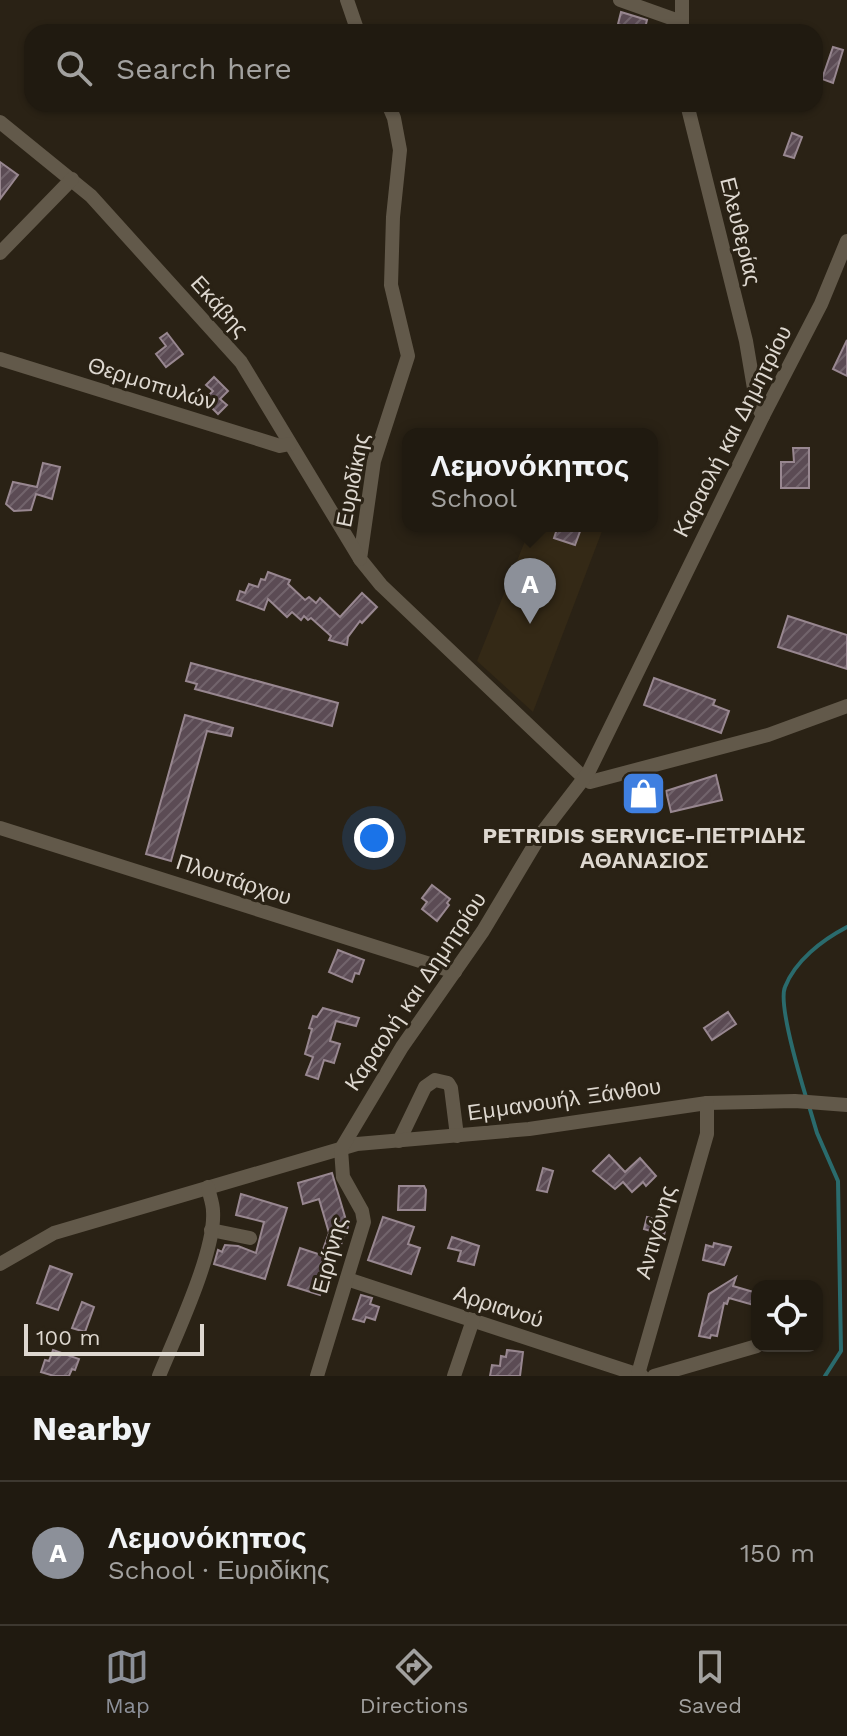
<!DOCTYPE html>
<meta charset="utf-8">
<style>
body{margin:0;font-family:"Work Sans",sans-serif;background:#2d271e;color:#f1f3f6}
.controls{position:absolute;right:24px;bottom:24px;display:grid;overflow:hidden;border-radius:16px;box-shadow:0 2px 6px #0004}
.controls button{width:72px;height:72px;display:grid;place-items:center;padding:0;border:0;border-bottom:2px solid #3d3830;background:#201a10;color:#f1f3f6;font:40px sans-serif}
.scale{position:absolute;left:24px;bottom:20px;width:180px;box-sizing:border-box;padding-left:8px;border:4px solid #ded8d0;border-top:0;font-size:22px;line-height:28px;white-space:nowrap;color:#ded8d0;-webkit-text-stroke:6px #2a2215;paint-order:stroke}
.you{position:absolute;left:374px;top:838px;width:28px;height:28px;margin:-20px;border:6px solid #fff;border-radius:50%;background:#1a73e8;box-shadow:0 0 0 12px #1a73e833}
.badge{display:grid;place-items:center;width:52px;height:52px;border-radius:50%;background:#8c9099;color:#fff;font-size:26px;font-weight:700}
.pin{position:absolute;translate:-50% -66px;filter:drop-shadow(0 2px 4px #0008)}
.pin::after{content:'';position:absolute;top:42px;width:28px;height:24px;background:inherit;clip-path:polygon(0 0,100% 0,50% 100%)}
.popup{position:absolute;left:402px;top:428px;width:256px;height:104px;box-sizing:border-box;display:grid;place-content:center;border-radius:16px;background:#201a10;filter:drop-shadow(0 2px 6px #0005);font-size:26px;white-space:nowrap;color:#a2a19f}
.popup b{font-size:30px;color:#f1f3f6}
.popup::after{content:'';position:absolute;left:50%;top:100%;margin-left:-16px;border:16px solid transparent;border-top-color:#201a10}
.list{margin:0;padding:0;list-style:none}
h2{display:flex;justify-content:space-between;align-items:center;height:104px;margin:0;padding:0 32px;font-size:34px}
h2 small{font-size:26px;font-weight:400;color:#a2a19f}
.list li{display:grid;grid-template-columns:52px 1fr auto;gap:24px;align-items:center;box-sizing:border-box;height:144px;padding:0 32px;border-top:2px solid #3d3830}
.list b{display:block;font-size:30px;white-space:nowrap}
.list p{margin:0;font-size:26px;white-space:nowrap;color:#a2a19f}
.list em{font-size:26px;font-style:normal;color:#a2a19f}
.icon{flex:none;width:44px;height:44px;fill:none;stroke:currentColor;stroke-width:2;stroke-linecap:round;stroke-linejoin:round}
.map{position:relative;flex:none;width:847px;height:1376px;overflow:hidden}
.search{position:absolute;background:#201a10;box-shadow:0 2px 6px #0004;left:24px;right:24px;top:24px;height:88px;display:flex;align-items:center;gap:20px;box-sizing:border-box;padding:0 28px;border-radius:24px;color:#a2a19f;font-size:30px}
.sheet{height:248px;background:#201a10}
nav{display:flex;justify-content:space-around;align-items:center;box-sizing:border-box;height:112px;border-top:2px solid #3d3830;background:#201a10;font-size:22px;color:#a2a19f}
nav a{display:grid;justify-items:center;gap:4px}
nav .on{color:#8c9099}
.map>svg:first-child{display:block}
.built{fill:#342916}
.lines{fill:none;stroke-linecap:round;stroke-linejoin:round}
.stream{stroke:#2a6b6d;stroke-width:4}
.building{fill:url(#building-hatch);stroke:#988790;stroke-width:2}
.minor{stroke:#62594a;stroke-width:14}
.labels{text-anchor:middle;stroke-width:6;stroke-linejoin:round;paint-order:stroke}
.street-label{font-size:22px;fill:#ded8d0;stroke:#2a2215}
.poi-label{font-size:22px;font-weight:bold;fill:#ded8d0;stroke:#2a2215}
</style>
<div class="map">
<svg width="847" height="1376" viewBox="0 0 847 1376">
<defs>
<pattern id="building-hatch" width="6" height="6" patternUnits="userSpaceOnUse" patternTransform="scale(2)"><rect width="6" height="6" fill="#5b4b54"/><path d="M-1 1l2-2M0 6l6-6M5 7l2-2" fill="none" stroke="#72646c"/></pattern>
</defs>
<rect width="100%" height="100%" fill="#2a2215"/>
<path class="built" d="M531,526H604L533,712L477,661Z"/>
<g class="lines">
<g class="stream">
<path d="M806,1097C800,1077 778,1004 785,987C795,961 822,940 847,927"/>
<path d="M809,1106L817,1133L838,1181L841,1351L825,1376"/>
</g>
</g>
<g class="building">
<path d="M621,12L647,20L644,32H628L629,28L618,24Z"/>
<path d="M833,47L843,50L833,83L822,79Z"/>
<path d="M792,133L802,137L794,158L784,155Z"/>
<path d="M0,162L18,175L0,199Z"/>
<path d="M167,333L183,354L166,367L156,354L166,346L160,338Z"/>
<path d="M847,340V376L833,369Z"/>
<path d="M214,377L228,391L220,399L227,405L218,414L204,400L213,391L206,385Z"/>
<path d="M793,448H809V488H781V462H794Z"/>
<path d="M43,463L60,467L52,499L36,494L31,510L14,511L6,504L13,482L37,487Z"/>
<path d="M558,526H582L575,545L554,538Z"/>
<path d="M268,572L290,580L288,584L305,600L309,597L316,603L320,598L340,617L362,593L377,607L362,623L360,621L348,637L347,645L329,640L331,636L311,618L308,620L304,616L301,620L292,612L287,617L268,599L264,610L237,600L240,591L245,593L249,584L258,587L261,579L265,580Z"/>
<path d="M788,616L847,635V669L778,647Z"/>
<path d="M191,663L338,703L332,726L195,689L197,684L186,681Z"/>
<path d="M654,678L715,700L713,705L729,711L721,733L644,705Z"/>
<path d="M185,715L233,728L231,736L207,731L171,861L146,854Z"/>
<path d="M716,775L722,800L671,812L666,791Z"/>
<path d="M432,885L450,899L447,903L449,905L437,921L422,909L427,902L422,898Z"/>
<path d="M338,950L364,960L359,974L355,973L352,982L329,972Z"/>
<path d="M323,1008L359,1018L356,1026L336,1021L330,1041L340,1044L334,1063L324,1060L318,1079L306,1075L313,1057L305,1054L312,1029L309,1028L313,1016L317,1017Z"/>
<path d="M728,1012L736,1024L712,1040L704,1028Z"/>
<path d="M609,1155L625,1172L640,1158L656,1176L646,1186L643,1182L632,1192L623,1182L615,1189L593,1171Z"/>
<path d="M543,1168L553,1171L547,1192L537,1190Z"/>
<path d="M332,1173L348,1227L340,1247L335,1246L320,1295L288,1285L300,1248L321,1255L329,1233L319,1199L303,1204L298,1183Z"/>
<path d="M399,1186H424L426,1190L425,1210H398Z"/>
<path d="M241,1194L287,1208L265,1279L214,1264L218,1250L222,1252L225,1245L238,1246L256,1253L264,1222L236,1215Z"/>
<path d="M383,1217L414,1227L408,1244L420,1248L411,1274L368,1260Z"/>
<path d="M647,1217L667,1223L664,1235L644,1229Z"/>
<path d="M452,1237L479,1246L474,1265L458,1261L461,1251L448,1248Z"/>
<path d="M714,1243L731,1247L724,1265L703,1260L706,1245L713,1247Z"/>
<path d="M50,1266L72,1274L58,1310L37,1303Z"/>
<path d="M736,1277L733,1286L757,1293V1306L729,1298L727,1304L724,1303L717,1336L711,1335L710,1338L699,1336L709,1294Z"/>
<path d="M361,1295L372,1298L370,1304L379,1307L375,1320L366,1317L364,1322L353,1319Z"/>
<path d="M82,1302L94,1307L85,1332L72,1328Z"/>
<path d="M53,1350L79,1359L75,1370L72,1369L69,1376H54L41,1372L45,1360L49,1361Z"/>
<path d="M507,1350L523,1352L520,1376H490L492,1365L500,1366L501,1356L506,1357Z"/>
</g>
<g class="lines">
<g class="minor">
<path d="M347,0L358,32"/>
<path d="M620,0L682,22"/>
<path d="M682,32V0"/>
<path d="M388,104L394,118L400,150L393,217L391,285L408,356L374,461L360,559L381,585L584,778"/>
<path d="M687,104L746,341L757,406L763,416"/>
<path d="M0,122L91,196L241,362L360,559"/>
<path d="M0,253L72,179"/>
<path d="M0,359L280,446L290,444"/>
<path d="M584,778L590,782L768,735L847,706"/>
<path d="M0,828L455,972"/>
<path d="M399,1141L425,1087L435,1080L448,1083L451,1088L457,1136"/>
<path d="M211,1230L250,1238"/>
<path d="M0,1264L54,1233L357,1144L529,1129L707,1103L795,1101L847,1105"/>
<path d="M347,1279L642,1376"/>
<path d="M638,1374L707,1134V1103"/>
<path d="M159,1376C175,1337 216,1251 213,1211C213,1203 209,1194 208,1187"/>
<path d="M317,1376L364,1222L362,1211L343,1177L341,1149L402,1047L483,931L541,834L588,773L763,416L821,304L847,241"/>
<path d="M454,1376L473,1320"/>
<path d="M654,1376L757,1346"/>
</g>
</g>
<defs>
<symbol id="shop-square" viewBox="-11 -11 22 22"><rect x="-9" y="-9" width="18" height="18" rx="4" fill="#3f7fe0" stroke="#2a2215"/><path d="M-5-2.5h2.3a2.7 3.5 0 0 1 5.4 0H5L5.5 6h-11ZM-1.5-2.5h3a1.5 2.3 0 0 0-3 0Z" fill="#fff"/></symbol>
</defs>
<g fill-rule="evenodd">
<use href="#shop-square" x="618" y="768" width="51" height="51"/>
</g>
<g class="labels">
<g class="street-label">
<text transform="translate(741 231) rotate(76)" y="8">Ελευθερίας</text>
<text transform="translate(220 306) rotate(48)" y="8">Εκάβης</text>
<text transform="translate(152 383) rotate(17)" y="8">Θερμοπυλών</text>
<text transform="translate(732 431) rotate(-63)" y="8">Καραολή και Δημητρίου</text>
<text transform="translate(352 480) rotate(-79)" y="8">Ευριδίκης</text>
<text transform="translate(234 879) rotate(18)" y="8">Πλουτάρχου</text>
<text transform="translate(415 991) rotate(-56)" y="8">Καραολή και Δημητρίου</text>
<text transform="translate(564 1099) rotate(-8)" y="8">Εμμανουήλ Ξάνθου</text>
<text transform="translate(655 1232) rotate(-74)" y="8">Αντιγόνης</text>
<text transform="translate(329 1255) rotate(-75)" y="8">Ειρήνης</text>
<text transform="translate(499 1306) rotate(18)" y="8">Αρριανού</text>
</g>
<g class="poi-label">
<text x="644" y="843">PETRIDIS SERVICE-ΠΕΤΡΙΔΗΣ<tspan x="644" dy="25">ΑΘΑΝΑΣΙΟΣ</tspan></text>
</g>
</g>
</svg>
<div class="controls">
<button><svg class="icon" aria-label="locate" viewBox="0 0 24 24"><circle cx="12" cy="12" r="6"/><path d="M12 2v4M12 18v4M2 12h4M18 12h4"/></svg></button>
</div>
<div class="scale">100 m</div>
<div class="you"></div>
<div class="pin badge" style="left:530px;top:624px">A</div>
<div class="popup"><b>Λεμονόκηπος</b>School</div>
<div class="search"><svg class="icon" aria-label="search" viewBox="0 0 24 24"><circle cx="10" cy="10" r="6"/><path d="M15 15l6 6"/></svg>Search here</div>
</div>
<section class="sheet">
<h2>Nearby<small></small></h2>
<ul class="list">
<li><span class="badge">A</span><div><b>Λεμονόκηπος</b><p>School · Ευριδίκης</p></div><em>150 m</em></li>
</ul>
</section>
<nav>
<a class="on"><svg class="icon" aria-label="map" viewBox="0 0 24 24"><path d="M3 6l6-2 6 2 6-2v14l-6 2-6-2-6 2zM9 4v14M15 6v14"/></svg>Map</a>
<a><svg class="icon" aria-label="directions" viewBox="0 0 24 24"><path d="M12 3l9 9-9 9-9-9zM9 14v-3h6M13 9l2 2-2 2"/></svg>Directions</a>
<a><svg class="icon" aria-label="saved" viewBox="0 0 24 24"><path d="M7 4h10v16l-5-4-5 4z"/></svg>Saved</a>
</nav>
